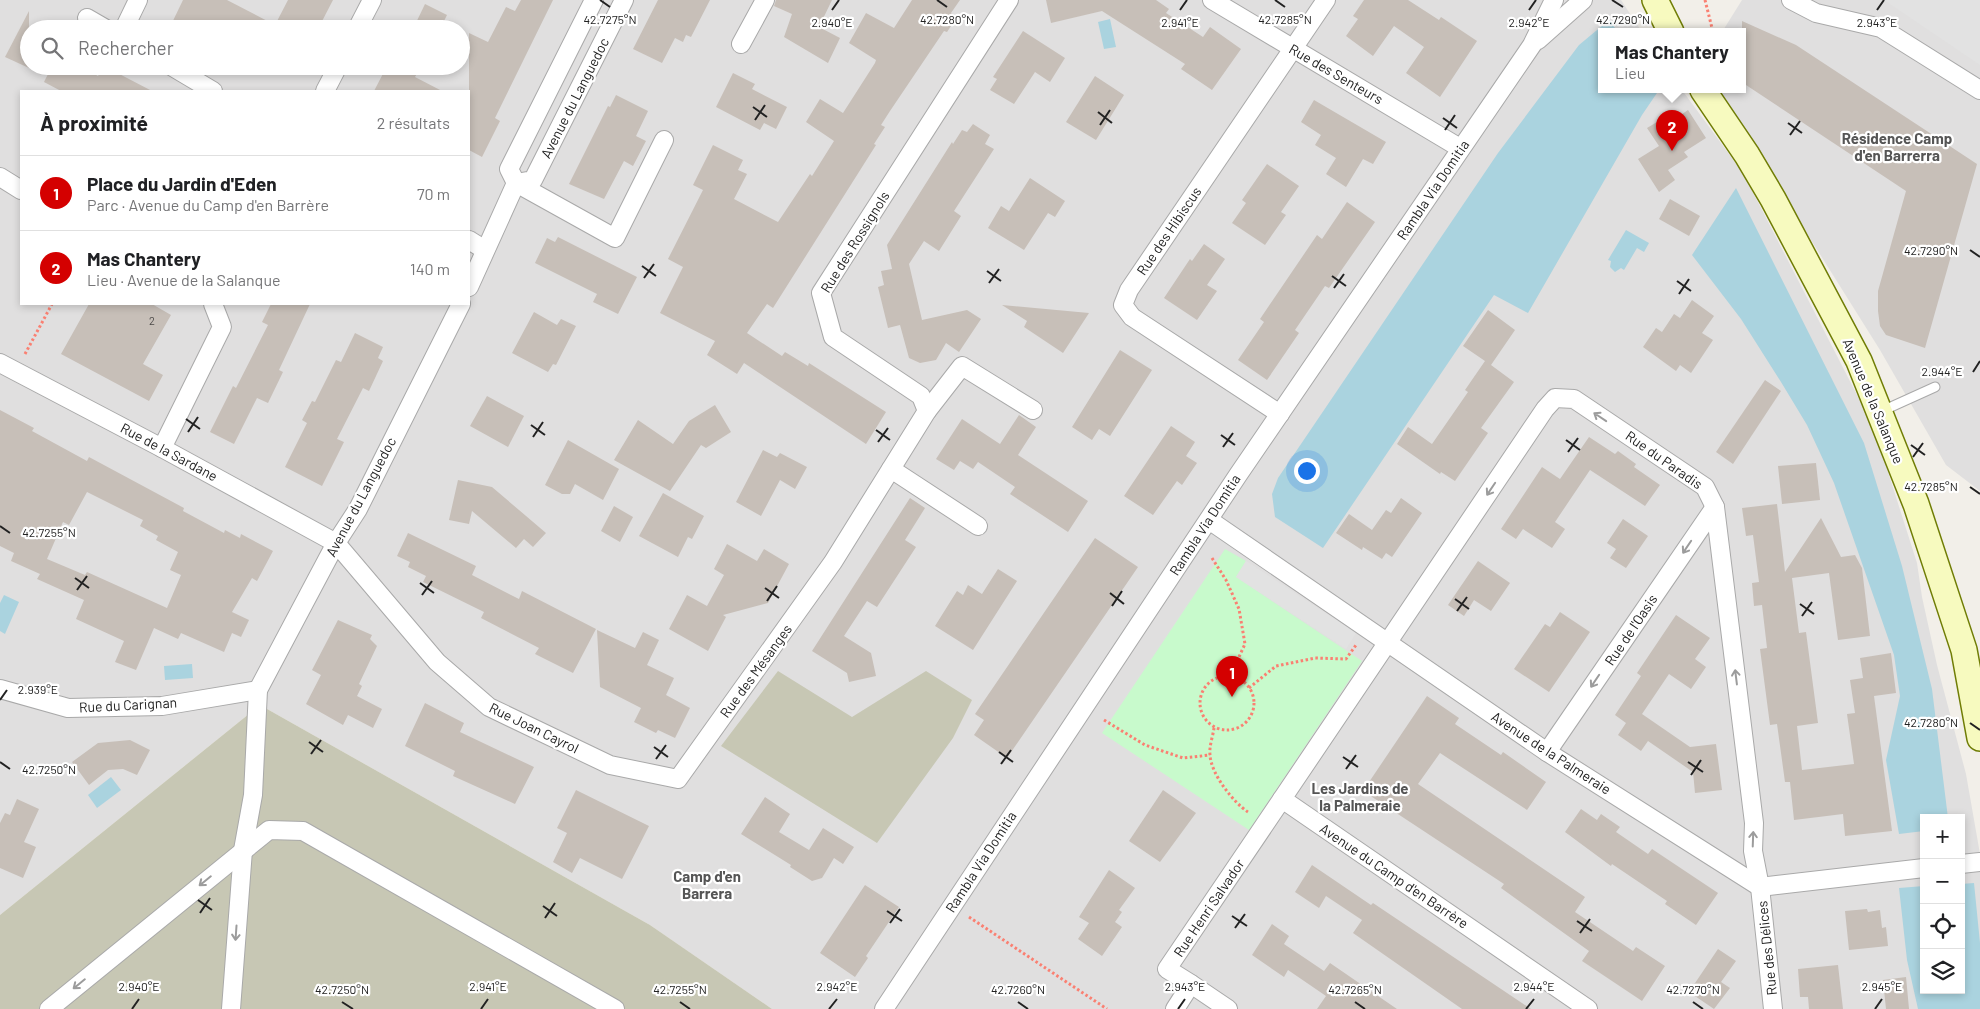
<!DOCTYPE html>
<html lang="fr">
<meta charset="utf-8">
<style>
body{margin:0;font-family:Barlow,sans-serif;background:#f2f2f2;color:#202124}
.controls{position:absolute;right:15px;bottom:15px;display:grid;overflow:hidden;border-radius:0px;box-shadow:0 2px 8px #0003}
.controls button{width:45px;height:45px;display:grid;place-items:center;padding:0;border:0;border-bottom:1px solid #e0e0e0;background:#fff;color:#202124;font:25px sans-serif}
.you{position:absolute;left:1306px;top:470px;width:18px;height:18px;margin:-12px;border:4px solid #fff;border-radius:50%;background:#1a73e8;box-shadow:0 0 0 8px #1a73e833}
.badge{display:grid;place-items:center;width:32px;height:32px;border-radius:50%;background:#d40000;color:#fff;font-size:16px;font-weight:700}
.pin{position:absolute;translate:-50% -41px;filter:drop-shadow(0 1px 2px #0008)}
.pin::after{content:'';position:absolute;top:26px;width:18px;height:15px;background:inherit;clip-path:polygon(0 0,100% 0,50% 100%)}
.popup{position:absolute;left:1598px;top:28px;width:148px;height:65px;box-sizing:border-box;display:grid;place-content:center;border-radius:0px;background:#fff;filter:drop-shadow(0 1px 4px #0005);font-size:16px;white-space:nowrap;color:#757577}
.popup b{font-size:19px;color:#202124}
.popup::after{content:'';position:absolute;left:50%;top:100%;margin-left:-10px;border:10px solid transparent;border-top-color:#fff}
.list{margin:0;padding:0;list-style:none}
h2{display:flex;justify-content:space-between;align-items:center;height:65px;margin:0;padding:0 20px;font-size:21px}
h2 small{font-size:16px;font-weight:400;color:#757577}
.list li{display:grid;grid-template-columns:32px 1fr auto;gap:15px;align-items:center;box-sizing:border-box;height:75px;padding:0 20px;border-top:1px solid #e0e0e0}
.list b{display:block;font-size:19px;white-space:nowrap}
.list p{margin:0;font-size:16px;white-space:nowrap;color:#757577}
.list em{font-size:16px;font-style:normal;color:#757577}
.icon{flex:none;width:28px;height:28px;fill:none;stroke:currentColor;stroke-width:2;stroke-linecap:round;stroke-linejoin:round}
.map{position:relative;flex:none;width:1980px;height:1009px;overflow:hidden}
.search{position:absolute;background:#fff;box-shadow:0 2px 8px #0003;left:20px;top:20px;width:450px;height:55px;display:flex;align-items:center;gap:12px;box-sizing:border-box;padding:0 18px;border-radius:28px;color:#757577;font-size:19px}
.panel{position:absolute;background:#fff;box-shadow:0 2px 8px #0003;left:20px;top:90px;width:450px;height:215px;border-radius:0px}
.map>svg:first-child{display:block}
.residential{fill:#e0dfdf;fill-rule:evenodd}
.construction{fill:#c7c7b4}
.park{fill:#c8facc}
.parking{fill:#e2e2e2}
.water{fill:#aad3df}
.building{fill:#c7bfb8;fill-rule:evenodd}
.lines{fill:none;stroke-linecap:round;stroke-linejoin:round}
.lane-casing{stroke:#a9a9a9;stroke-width:11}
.street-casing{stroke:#a9a9a9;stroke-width:20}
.secondary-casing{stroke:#707d05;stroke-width:28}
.path{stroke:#fa8072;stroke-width:3;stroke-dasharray:2.5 2.5;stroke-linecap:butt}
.lane{stroke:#fff;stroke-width:9}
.street{stroke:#fff;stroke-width:18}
.secondary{stroke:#f7fabf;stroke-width:25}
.oneway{stroke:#9c9c9c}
.ticks{fill:none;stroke:#222;stroke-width:2}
.labels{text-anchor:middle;stroke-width:4.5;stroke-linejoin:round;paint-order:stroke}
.number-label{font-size:11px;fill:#4b4948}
.street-label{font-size:14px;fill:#222;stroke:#fff}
.neighbourhood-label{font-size:15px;font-weight:bold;fill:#555;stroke:#fff}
.ticks-label{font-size:12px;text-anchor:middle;fill:#222;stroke:#fff;stroke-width:4.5;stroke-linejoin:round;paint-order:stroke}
</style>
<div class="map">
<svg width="1980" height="1009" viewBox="0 0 1980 1009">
<rect width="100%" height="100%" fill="#f2efe9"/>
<g class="residential">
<path d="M0,0H1621L1642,32H1602V90H1682L1743,173L1874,428L1917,563L1922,597L1937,665L1966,774L1980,854V1009H772L650,925L260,705L0,915ZM29,29H461V66H29ZM21,91H469V304H21ZM1924,818H1961V990H1924Z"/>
<path d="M1742,0H1980V491L1946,465L1880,350L1717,90H1742V32H1722Z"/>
</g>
<g class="construction">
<path d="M778,671L852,717L926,671L972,700L953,738L877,843L721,746Z"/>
<path d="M260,705L650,925L772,1009H0V915Z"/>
</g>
<path class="park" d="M1225,549L1246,561L1236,577L1362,661L1249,830L1102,733Z"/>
<g class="parking">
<path d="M1884,0H1980V65Z"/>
<path d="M1246,561L1356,633L1346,649L1236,577Z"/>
</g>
<g class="water">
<path d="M1110,19L1116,47L1104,49L1098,22Z"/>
<path d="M1609,20L1618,32H1602V90H1659L1642,115L1528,313L1494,295L1323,548L1275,517L1272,494L1278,478L1498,153L1579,45Z"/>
<path d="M1736,188L1864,443L1902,566L1932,689L1948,818H1924V831L1899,834L1886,760L1900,696L1894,655L1834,483L1807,425L1781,382L1741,319L1692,255Z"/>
<path d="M1626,230L1649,243L1644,252L1637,248L1624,270L1621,268L1615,272L1610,267L1611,261L1608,260Z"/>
<path d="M4,595L19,602L5,634L0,631V603Z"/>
<path d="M192,664L193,678L165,680L164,666Z"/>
<path d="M111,777L121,790L97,808L88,795Z"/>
<path d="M1974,883L1980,943V1009H1918L1907,960L1899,888L1924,886V990H1961V884Z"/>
</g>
<g class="building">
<path d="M183,0H227L275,25L288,0H333L318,29L312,26L310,29H169Z"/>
<path d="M521,0H553L495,118L500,121L482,157L469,150V33L488,42L506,7L515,11Z"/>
<path d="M658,0H710L691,37L686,35L683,42L675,38L662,63L633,49Z"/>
<path d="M776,0H832L819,27L840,38L828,63L784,37L792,14L774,6Z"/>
<path d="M912,0H960L951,13L957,17L947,32L944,31L890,111L881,125L885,127L874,144L876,145L773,308L767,304L747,333L782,356L785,352L808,366L809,363L886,412L866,444L744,363L737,374L707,355L715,341L660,313L683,267L668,259L703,190L693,185L713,145L743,160L738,170L747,174L734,199L778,222L810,174L812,176L834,141L806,122L820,99L843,113L875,63L876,60L849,43L866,13L894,28Z"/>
<path d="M1046,0H1156L1169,9L1166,13L1203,37L1210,27L1241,49L1212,90L1181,69L1185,64L1102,11L1051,23Z"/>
<path d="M1364,0H1408L1439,20L1441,17L1477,41L1440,97L1406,73L1424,47L1394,26L1373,56L1346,36L1358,19L1353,16Z"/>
<path d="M425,4L447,15L440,29H413Z"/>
<path d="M29,11V68L5,57Z"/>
<path d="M1742,21L1796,45L1977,164L1925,348L1886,335L1880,326L1878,311V291L1906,191L1746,85L1742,80Z"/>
<path d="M1023,31L1065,58L1050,82L1035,72L1014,104L990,90L997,79L993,77Z"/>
<path d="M52,66H79L98,76L104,66L152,91H61L44,82Z"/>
<path d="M387,66H421L415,77L442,91H374Z"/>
<path d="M733,73L755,84L752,89L787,107L776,129L764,123L760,130L716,107Z"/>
<path d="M1095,76L1124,95L1096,140L1066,122Z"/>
<path d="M616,95L648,111L636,136L646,141L633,166L624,161L604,199L569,184L608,106L610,107Z"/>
<path d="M1314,100L1386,142L1373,164L1363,159L1346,187L1326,174L1336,158L1315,145L1321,135L1301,122Z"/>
<path d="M1688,110L1706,138L1684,152L1688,157L1668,170L1675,180L1659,192L1638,159L1659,146L1647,128L1662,119L1666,125Z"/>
<path d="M973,124L990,135L985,144L994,149L954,211L961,216L939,251L924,241L909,264L922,320L967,310L981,319L959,352L946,343L936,360L920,363L909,358L900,325L888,328L878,287L884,285L881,271L892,269L887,245L952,142L953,144L962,130L967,132Z"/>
<path d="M1267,164L1299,186L1281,212L1286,215L1265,245L1232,223L1246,203L1242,200Z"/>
<path d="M1030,178L1065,201L1055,217L1048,213L1024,250L988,228L1001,206L1009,211Z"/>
<path d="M1670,199L1700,216L1689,236L1659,219Z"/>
<path d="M1347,202L1375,222L1329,288L1325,286L1295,330L1299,333L1267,380L1238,360L1264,322L1260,319L1317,235L1322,239Z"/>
<path d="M558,237L637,277L618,314L593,302L597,294L535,263L547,238L555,242Z"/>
<path d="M1204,244L1225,259L1207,285L1217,291L1197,320L1164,298L1190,259L1192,261Z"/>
<path d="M1692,300L1714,316L1702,333L1713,340L1691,373L1680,365L1676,371L1643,347L1656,328L1662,332L1674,314L1680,318Z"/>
<path d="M89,304H152L171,315L143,364L163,375L149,401L61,354Z"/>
<path d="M271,304H310L279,370L283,372L268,403L257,398L234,444L210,432L233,386L236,388L268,325L262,322Z"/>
<path d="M1002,305L1089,313L1063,353L1024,327L1027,321Z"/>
<path d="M1488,310L1515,330L1491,365L1514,382L1481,428L1488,433L1455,481L1441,472L1440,474L1397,444L1408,427L1432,444L1468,392L1465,390L1485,361L1463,346Z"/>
<path d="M534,312L557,325L561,319L576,326L556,365L553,364L548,372L512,353Z"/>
<path d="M355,333L383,347L378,358L383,361L369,391L363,388L337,439L344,442L322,486L285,467L307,423L302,420L312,401L315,402L336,360L341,362Z"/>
<path d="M1120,350L1152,370L1110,436L1099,429L1092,440L1072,427Z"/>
<path d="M1765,380L1781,391L1733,464L1716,452Z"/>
<path d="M487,396L524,416L508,447L470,426Z"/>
<path d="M715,405L731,432L706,448L701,445L670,491L614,460L638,420L673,444L689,421Z"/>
<path d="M0,410L34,428L32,431L87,461L89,457L184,508L183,511L224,533L225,530L240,538L241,534L273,551L257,581L252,578L232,612L249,620L241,637L232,633L224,652L181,633L178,639L154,628L136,670L115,662L124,641L76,619L84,600L37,579L40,574L11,561L14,553L0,546ZM87,492L143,520L140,526L158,536L156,540L178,552L170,570L181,575L167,608L87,572L85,575L47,559L63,522L69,525Z"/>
<path d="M1019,415L1036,427L1018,455L1088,501L1068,532L1010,494L1015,487L978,462L973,469L960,461L954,470L936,459L962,419L1000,444Z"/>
<path d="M1171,426L1195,442L1186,456L1197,463L1182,485L1177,481L1153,515L1124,496Z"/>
<path d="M1589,437L1615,454L1618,451L1636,464L1634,467L1660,485L1645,506L1590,470L1555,522L1565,529L1552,548L1523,529L1516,539L1501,529L1542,467L1560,479Z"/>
<path d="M568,440L619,469L603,500L575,484L570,494H562L545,485Z"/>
<path d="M763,450L777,457L780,453L807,467L795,489L780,480L761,516L736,502Z"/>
<path d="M1816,463L1820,500L1782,504L1778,466Z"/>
<path d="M458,480L492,487L546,533L533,547L524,539L516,548L472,511L469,524L449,520Z"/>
<path d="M663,493L704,516L692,539L688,537L678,557L639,536Z"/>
<path d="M910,498L925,508L905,540L916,547L877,607L867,601L844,636L871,653L876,676L849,682L847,673L812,651Z"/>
<path d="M1401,498L1422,513L1392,557L1386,553L1382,559L1363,547L1362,550L1336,533L1349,514L1372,530L1386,510L1391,513Z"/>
<path d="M1777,504L1785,572L1821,518L1841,557L1855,555L1862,568L1870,636L1838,640L1829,573L1792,578L1799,633L1806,632L1818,723L1797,726L1802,770L1854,764L1847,714L1855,713L1850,680L1863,678L1860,658L1891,653L1896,693L1874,696L1892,831L1845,836L1843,814L1794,820L1790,782H1785L1777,724L1770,725L1760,649L1767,648L1762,605L1754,606L1752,583L1759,582L1753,535L1746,536L1742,508Z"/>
<path d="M614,506L633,517L620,542L601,531Z"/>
<path d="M1623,519L1648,536L1626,568L1610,558L1616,549L1607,543Z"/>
<path d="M408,533L476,566L472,575L519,599L522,591L596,629L573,673L535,654L539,648L481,618L484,612L423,582L426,576L408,567L410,562L397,556Z"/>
<path d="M1095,538L1138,567L1007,758L974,735L984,720L975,714Z"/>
<path d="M727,544L757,561L764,549L789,564L768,603L723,615L726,617L708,651L669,629L687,595L707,606L724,575L714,569Z"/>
<path d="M1478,561L1510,583L1491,611L1474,600L1464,616L1448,605Z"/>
<path d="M998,569L1017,581L973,650L935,626L957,591L963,595L968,585L982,594Z"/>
<path d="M1560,612L1590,632L1549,692L1514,669L1545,624L1550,627Z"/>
<path d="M1676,615L1710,638L1695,659L1706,667L1691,689L1669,674L1642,714L1690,747L1716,744L1722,790L1695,793L1693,772L1648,741L1641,751L1618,735L1626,723L1615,715L1641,676L1637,673Z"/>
<path d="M338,620L372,635L370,639L377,646L359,684L362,686L357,696L382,709L373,728L348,715L343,725L306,704L321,675L312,670Z"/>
<path d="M597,630L635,648L643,632L659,640L647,665L674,678L666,695L690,708L675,738L658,730L656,733L634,722L641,708L600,687Z"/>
<path d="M1427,696L1459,718L1455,724L1501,755L1503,752L1546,782L1527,810L1440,753L1418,784L1585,897L1575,912L1633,951L1636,947L1665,966L1642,1001L1582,961L1589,951L1501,888L1504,884L1363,791Z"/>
<path d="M425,703L464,723L460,732L534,767L515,804L453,776L455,771L405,746Z"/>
<path d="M130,740L150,750L137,775L123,769L108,770L89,785L72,762L98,743Z"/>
<path d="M576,790L649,826L622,879L580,858L572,873L553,862L567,833L557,828Z"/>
<path d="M1163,790L1196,813L1160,862L1129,841Z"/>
<path d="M765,797L790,814L779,832L809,850L823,828L854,847L843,864L834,858L822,878L812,881L790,867L791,865L741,834Z"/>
<path d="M17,799L39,809L24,842L36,847L23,878L0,868V823L5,813L10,815Z"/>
<path d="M1581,809L1597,820L1601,814L1620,827L1616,832L1648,854L1652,849L1718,893L1696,925L1665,904L1667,901L1612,864L1611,866L1565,832Z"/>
<path d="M1312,865L1371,905L1373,903L1531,1009H1462L1353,933L1362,920L1326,896L1319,908L1295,892Z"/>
<path d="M1109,870L1135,888L1119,910L1122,912L1115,922L1122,927L1102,956L1078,939L1089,923L1079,917Z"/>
<path d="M865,885L899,907L866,956L868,958L855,977L820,953Z"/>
<path d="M1867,909L1868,912L1880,910L1882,928L1886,927L1888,946L1849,950L1845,911Z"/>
<path d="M1272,924L1289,936L1284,944L1324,971L1330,963L1397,1009H1317L1326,996L1288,970L1284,977L1252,955Z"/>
<path d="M1718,949L1736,961L1721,982L1730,988L1714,1009L1689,992Z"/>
<path d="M1838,965L1843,1009H1809L1808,997H1800L1798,969Z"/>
<path d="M1906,977L1909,1009H1886L1883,980Z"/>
</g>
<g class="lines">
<defs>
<path id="lane" d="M1882,411L1935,387"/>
<g id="street">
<path d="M1212,0L1460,148"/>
<path d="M1791,0L1816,13L1881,28L1980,90"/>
<path d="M87,18L106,29"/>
<path d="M124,29L138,0"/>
<path d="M357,29L372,0"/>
<path d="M1538,40L1583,0"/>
<path d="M741,44L765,0"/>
<path d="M171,66L213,91"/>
<path d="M325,91L338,66"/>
<path d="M0,177L21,190"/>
<path d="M516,183L615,238L664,140"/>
<path d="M516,183L533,180L624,0"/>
<path d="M516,183L509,169L594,0"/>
<path d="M469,240L485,250"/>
<path d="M469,287L516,183"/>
<path d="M0,363L162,448L336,543L437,662L489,707L610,765L678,779L833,562L927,411L921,396L833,337L821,293L1009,0"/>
<path d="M927,411L962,366L1033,410"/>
<path d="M1280,414L1132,317L1123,305L1129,290L1326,0"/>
<path d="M162,448L222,327L213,304"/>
<path d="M891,469L978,526"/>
<path d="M1209,520L1547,752L1760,887L1924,868"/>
<path d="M0,689L68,708L162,706L258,690"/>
<path d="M1547,752L1715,507"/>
<path d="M1961,864L1980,862"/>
<path d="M1191,984L1228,1009"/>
<path d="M49,1009L269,830L303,831L615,1009"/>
<path d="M231,1009L243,850L253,795L258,690L336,543L358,509L461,304"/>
<path d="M884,1009L1238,475L1532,45L1554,0"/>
<path d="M1175,1009L1191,984L1167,969L1282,799"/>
<path d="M1588,1009L1282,799L1545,409L1555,398L1574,399L1705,487L1715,507L1754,823L1753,851L1760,887L1773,1009"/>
</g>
<g id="secondary">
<path d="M1655,0L1671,32"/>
<path d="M1703,90L1747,155L1773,199L1859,361L1916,504L1964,650L1980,738"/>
</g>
</defs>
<use href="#lane" class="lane-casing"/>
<use href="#street" class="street-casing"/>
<use href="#secondary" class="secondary-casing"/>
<g class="path">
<path d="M1705,0L1713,32"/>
<path d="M25,354L52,304"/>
<path d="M1212,558L1226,580L1239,609L1245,644L1230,676"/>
<circle cx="1227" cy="703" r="27"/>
<path d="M1249,688L1276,666L1315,658L1346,659L1356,645"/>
<path d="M1104,720L1145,745L1183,758L1210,755"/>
<path d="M1214,728C1213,736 1209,746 1210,755C1211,774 1233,802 1248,812"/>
<path d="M969,917L1107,1009"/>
</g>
<use href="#lane" class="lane"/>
<use href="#street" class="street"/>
<use href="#secondary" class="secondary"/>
</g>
<defs><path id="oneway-shaft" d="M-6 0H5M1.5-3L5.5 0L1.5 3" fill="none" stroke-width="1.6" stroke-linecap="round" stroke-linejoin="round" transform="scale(1.25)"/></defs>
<g class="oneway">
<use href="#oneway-shaft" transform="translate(1600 417) rotate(-146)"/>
<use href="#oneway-shaft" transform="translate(1491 489) rotate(124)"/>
<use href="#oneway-shaft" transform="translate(1687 547) rotate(124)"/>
<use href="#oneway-shaft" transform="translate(1736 677) rotate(-97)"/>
<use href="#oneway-shaft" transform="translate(1595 681) rotate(124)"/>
<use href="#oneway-shaft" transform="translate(1753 839) rotate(-88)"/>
<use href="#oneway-shaft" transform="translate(205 881) rotate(141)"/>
<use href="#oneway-shaft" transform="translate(236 933) rotate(94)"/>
<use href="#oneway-shaft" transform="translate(79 984) rotate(141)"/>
</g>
<path class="ticks" d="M600,0L610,7M937,0L947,7M1275,0L1285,7M1612,0L1623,7M832,10L839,0M1180,10L1187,0M1529,10L1536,0M1877,10L1884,0M753,107L767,117M1098,112L1112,123M1443,118L1457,128M755,120L765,105M1788,123L1802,133M1100,125L1110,110M1445,130L1455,115M1790,135L1800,121M1970,250L1980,257M642,266L656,276M987,271L1001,281M1332,276L1346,286M644,278L654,264M1677,281L1691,291M989,283L999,269M1334,288L1344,274M1679,294L1689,279M1973,372L1980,361M186,419L200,429M531,425L545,435M876,430L890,440M188,432L198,417M1221,435L1235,445M533,437L543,422M1566,440L1580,450M878,442L888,428M1911,445L1925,455M1223,447L1233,433M1568,452L1578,438M1913,457L1923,443M1970,487L1980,494M0,526L10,533M75,578L89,588M420,583L434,593M765,588L779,598M77,590L87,576M1110,593L1124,604M422,595L432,581M1455,599L1469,609M767,601L777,586M1800,604L1814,614M1112,606L1122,591M1457,611L1467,597M1802,616L1812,602M0,700L7,690M1970,723L1980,730M309,742L323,752M654,747L668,757M999,752L1013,762M311,754L321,740M1343,757L1358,767M656,759L666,745M0,762L10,769M1688,762L1703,772M1001,764L1011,750M1346,769L1356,755M1691,775L1701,760M198,900L212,910M543,906L557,916M887,911L902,921M200,913L210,898M1232,916L1247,926M545,918L555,903M1577,921L1592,931M890,923L900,909M1235,928L1245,914M1580,933L1590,919M342,1002L353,1009M680,1002L690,1009M1018,1002L1028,1009M1355,1002L1365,1009M1693,1002L1703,1009M132,1009L139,999M481,1009L488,999M829,1009L837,999M1178,1009L1185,999M1526,1009L1534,999M1875,1009L1882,999"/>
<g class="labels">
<g class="number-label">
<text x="152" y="325">2</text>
</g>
<g class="street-label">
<text transform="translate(1336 74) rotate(30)" y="5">Rue des Senteurs</text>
<text transform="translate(575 98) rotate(-63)" y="5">Avenue du Languedoc</text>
<text transform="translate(1433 190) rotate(-56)" y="5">Rambla Via Domitia</text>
<text transform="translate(1169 231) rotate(-56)" y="5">Rue des Hibiscus</text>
<text transform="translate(855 242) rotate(-58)" y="5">Rue des Rossignols</text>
<text transform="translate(1873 401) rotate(67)" y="5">Avenue de la Salanque</text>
<text transform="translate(169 452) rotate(28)" y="5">Rue de la Sardane</text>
<text transform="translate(1664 460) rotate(35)" y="5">Rue du Paradis</text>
<text transform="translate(361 497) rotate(-62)" y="5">Avenue du Languedoc</text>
<text transform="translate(1205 525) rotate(-57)" y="5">Rambla Via Domitia</text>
<text transform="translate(1631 630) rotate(-56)" y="5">Rue de l'Oasis</text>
<text transform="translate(756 671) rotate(-54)" y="5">Rue des Mésanges</text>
<text transform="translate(128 705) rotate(-3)" y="5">Rue du Carignan</text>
<text transform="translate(534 728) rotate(26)" y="5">Rue Joan Cayrol</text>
<text transform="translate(1551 753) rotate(33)" y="5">Avenue de la Palmeraie</text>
<text transform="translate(981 862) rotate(-57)" y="5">Rambla Via Domitia</text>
<text transform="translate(1394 876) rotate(34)" y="5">Avenue du Camp d'en Barrère</text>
<text transform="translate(1209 908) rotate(-56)" y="5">Rue Henri Salvador</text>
<text transform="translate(1767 948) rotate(-96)" y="5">Rue des Délices</text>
</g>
<g class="neighbourhood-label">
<text x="1897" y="144">Résidence Camp<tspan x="1897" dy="17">d'en Barrerra</tspan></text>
<text x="1360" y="794">Les Jardins de<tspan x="1360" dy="17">la Palmeraie</tspan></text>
<text x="707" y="882">Camp d'en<tspan x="707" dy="17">Barrera</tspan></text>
</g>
</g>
<g class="ticks-label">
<text x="1623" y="24">42.7290°N</text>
<text x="610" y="24">42.7275°N</text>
<text x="947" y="24">42.7280°N</text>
<text x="1285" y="24">42.7285°N</text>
<text x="832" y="27">2.940°E</text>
<text x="1180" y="27">2.941°E</text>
<text x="1529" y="27">2.942°E</text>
<text x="1877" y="27">2.943°E</text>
<text x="1931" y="255">42.7290°N</text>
<text x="1942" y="376">2.944°E</text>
<text x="1931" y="491">42.7285°N</text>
<text x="49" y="537">42.7255°N</text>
<text x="38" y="694">2.939°E</text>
<text x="1931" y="727">42.7280°N</text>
<text x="49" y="774">42.7250°N</text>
<text x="139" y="991">2.940°E</text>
<text x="488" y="991">2.941°E</text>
<text x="837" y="991">2.942°E</text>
<text x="1185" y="991">2.943°E</text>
<text x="1534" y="991">2.944°E</text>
<text x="1882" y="991">2.945°E</text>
<text x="342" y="994">42.7250°N</text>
<text x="680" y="994">42.7255°N</text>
<text x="1018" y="994">42.7260°N</text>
<text x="1355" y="994">42.7265°N</text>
<text x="1693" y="994">42.7270°N</text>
</g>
</svg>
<div class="controls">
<button>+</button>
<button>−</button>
<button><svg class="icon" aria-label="locate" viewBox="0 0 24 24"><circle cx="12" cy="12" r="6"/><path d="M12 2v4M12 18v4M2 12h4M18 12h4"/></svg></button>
<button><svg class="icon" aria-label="layers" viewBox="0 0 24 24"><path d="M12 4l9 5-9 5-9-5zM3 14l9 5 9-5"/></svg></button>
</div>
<div class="you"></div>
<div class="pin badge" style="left:1232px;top:697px">1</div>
<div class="pin badge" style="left:1672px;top:151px">2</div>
<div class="popup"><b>Mas Chantery</b>Lieu</div>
<div class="search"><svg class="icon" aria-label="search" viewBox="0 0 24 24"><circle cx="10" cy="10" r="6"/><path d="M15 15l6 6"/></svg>Rechercher</div>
<section class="panel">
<h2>À proximité<small>2 résultats</small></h2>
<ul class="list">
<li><span class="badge">1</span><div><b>Place du Jardin d'Eden</b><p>Parc · Avenue du Camp d'en Barrère</p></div><em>70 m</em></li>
<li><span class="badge">2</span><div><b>Mas Chantery</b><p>Lieu · Avenue de la Salanque</p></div><em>140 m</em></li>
</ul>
</section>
</div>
